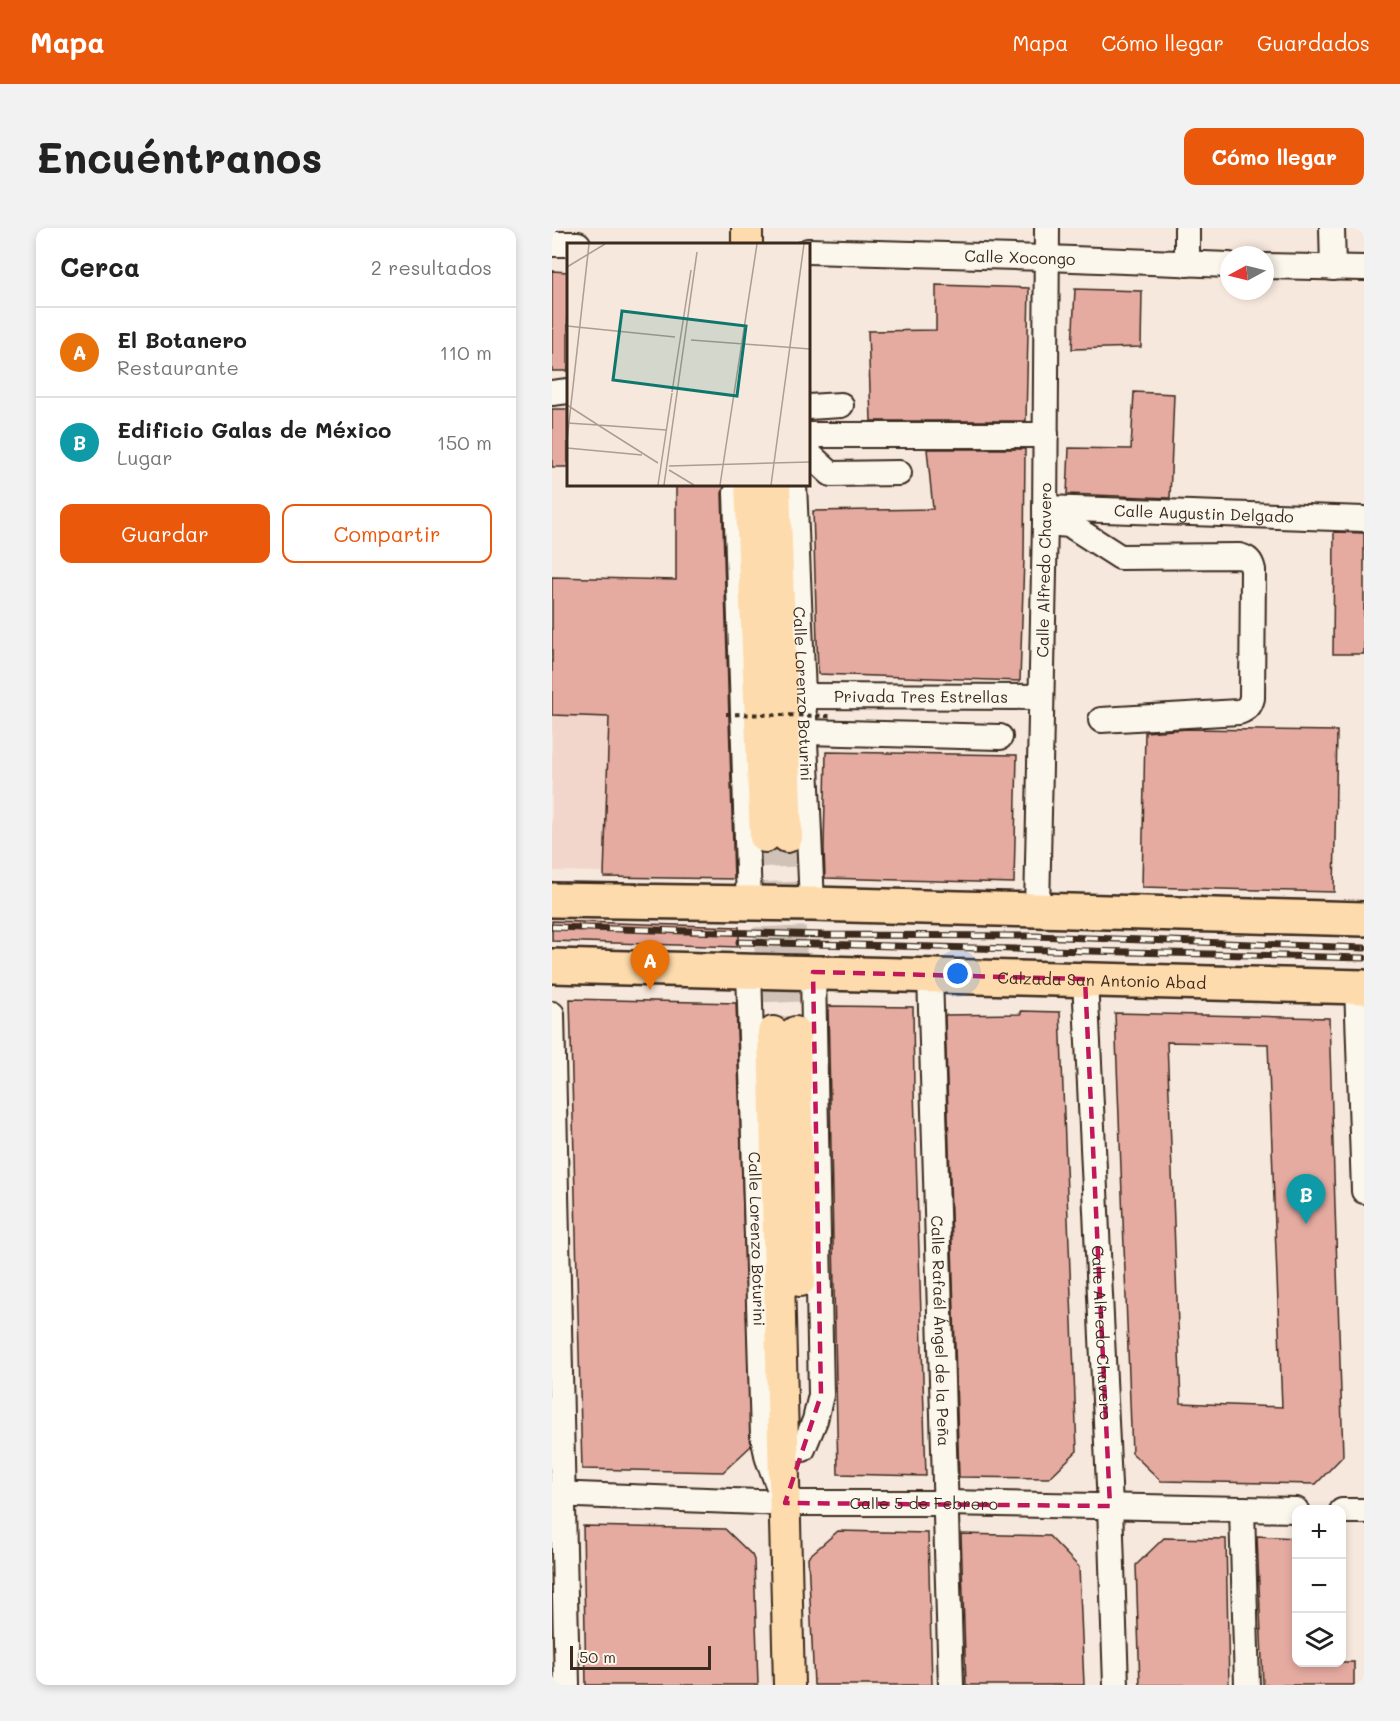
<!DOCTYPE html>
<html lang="es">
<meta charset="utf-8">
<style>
body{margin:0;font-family:Mali,sans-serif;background:#f2f2f2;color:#222}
.controls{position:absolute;right:18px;bottom:18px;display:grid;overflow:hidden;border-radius:12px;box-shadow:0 3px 9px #0003}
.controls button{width:54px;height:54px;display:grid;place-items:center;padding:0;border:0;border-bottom:2px solid #e0e0e0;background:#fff;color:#222;font:30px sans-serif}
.compass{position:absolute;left:668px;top:18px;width:54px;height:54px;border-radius:50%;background:#fff;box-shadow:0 3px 9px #0003;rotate:263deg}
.scale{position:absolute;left:18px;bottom:15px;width:141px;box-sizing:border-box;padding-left:6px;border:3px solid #3b2a1e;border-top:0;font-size:16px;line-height:21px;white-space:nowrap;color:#3b2a1e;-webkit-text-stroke:4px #fbf7ec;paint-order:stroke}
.you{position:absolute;left:406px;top:746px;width:21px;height:21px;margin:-15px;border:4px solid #fff;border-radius:50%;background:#1a73e8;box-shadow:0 0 0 9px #1a73e833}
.badge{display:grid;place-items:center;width:39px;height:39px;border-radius:50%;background:#ea580c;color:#fff;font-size:20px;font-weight:700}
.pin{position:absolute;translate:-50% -50px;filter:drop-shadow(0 2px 3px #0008)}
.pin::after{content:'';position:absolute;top:32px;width:21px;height:18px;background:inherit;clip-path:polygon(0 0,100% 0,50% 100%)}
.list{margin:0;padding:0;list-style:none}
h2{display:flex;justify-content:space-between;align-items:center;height:78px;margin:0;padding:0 24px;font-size:26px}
h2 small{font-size:20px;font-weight:400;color:#767676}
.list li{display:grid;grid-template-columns:39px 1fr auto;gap:18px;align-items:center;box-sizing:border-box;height:90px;padding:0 24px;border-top:2px solid #e0e0e0}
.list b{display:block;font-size:22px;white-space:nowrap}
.list p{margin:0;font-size:20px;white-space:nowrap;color:#767676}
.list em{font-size:20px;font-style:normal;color:#767676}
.actions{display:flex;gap:12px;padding:18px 24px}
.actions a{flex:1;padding:14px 0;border:2px solid #ea580c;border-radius:12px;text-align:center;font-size:21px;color:#ea580c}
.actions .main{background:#ea580c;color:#fff}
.icon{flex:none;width:33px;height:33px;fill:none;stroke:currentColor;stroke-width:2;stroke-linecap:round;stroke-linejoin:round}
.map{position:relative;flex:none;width:812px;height:1457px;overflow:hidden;border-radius:12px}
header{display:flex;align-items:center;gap:36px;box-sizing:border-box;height:84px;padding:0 30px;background:#ea580c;color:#fff}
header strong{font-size:28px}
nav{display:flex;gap:33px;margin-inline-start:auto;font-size:21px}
.intro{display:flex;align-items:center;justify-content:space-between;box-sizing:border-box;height:144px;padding:0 36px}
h1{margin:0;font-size:42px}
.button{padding:15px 27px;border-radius:12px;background:#ea580c;color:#fff;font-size:21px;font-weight:700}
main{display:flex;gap:36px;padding:0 36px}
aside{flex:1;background:#fff;border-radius:12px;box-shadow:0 3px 9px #0003}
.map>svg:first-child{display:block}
.built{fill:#f2d6cb}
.building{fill:#e5aba1;stroke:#3b2a1e;stroke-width:1.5;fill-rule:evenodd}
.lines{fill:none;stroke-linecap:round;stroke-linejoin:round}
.major-tunnel{stroke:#d1c2b7;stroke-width:30;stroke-dasharray:30 15;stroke-linecap:butt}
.minor-casing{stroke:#3b2a1e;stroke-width:28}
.major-casing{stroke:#3b2a1e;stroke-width:34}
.highway-casing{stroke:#3b2a1e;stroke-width:38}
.minor{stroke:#fbf7ec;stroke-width:24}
.major{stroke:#fedbac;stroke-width:30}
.highway{stroke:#fedbac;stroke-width:33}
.rail-casing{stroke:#3b2a1e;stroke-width:7}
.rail{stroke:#fbf7ec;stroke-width:4.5;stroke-dasharray:14;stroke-linecap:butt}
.path-bridge{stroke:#3b2a1e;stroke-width:4;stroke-dasharray:4.5 4.5;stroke-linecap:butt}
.marked{fill:none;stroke:#c2185b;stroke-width:4.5;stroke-dasharray:12 8;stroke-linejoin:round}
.labels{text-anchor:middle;stroke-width:4.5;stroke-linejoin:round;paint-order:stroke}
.street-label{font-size:16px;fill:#3b2a1e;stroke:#fbf7ec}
.inset-road{fill:none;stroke:#ac9c91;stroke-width:1.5}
.view{fill:#0f766e;fill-opacity:0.15;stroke:#0f766e;stroke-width:3}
.inset-edge{fill:none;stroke:#3b2a1e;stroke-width:3}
</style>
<header>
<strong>Mapa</strong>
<nav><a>Mapa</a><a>Cómo llegar</a><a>Guardados</a></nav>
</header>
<div class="intro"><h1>Encuéntranos</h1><a class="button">Cómo llegar</a></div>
<main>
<aside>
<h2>Cerca<small>2 resultados</small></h2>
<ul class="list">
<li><span class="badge" style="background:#e8710a">A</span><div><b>El Botanero</b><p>Restaurante</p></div><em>110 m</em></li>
<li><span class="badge" style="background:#0f9aa8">B</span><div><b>Edificio Galas de México</b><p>Lugar</p></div><em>150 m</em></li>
</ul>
<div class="actions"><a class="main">Guardar</a><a>Compartir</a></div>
</aside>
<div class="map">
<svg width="812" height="1457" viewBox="0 0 812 1457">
<rect width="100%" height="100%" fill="#f7e8dd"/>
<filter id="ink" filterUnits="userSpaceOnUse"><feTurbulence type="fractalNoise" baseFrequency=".0167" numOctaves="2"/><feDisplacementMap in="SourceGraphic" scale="12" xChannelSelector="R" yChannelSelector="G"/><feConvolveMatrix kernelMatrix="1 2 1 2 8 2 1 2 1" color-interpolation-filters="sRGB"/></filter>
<g filter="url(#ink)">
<path class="built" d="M0,487L57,489L52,644L0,643Z"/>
<g class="building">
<path d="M0,43L16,44V143H0Z"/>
<path d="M384,57L477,60L474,193H319L316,103L384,102Z"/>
<path d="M523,61L590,63L589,119L520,121Z"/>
<path d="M582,164L622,166L618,270L515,266L517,220L579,221Z"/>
<rect x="0" y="181" width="16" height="58"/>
<path d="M375,221H473L472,330L468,453L266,446L261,283L381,281Z"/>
<path d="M124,256H173L170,265L182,651L52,649L57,489L0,487V349L124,352Z"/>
<path d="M782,304L812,305V426H781Z"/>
<path d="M636,501L785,503L782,664L590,659L593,504Z"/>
<path d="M274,524L465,527L462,655L273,650L272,620Z"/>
<path d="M0,693L187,699V719L0,713Z"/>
<path d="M18,771L184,775L199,1218L171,1244L30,1241Z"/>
<path d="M276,778L361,779L362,863L374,1248L286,1246Z"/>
<path d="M469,783L508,784L525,1223L497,1250L407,1249L393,787L469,786Z"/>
<path d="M563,785L777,790L791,1228L764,1256L609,1253L580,1225ZM615,814L716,816L730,1179L629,1175Z"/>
<path d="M31,1298L173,1301L200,1327L202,1332L206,1457H34Z"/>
<path d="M286,1303L376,1305L380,1457H262L256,1329Z"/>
<path d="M409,1306L497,1308L527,1339L532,1457H414Z"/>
<path d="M705,1308L744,1310V1434H802V1457H711Z"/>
<path d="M612,1310L674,1311L677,1457H588L584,1337Z"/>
</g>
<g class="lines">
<g class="major-tunnel">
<path d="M213,609L221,804"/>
<path d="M235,609L243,804"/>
</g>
<defs>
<g id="minor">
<path d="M635,0V36"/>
<path d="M780,0L781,40"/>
<path d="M0,16H26"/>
<path id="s1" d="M256,23L495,30L677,37"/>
<path d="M713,38L812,40"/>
<path d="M0,165L16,163"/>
<path d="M256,179L289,177"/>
<path d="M256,207H494"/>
<path d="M256,225L279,246L347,245"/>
<path id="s2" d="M242,256L260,676"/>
<path d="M184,265L197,675"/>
<path id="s3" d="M493,280L812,291"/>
<path d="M493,295L518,297L568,329L687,328C696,330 699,333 701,342L700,470C698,478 695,481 687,484L549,492"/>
<path id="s4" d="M251,468L489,469"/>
<path d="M253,504L448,509"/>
<path id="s5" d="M485,682L493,295L495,0"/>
<path id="s6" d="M197,743L211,1208L216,1231L228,1262"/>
<path id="s7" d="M378,747L399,1457"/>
<path id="s8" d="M533,751L558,1278L564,1457"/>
<path d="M805,758L812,963"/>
<path d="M0,786L15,1457"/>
<path d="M251,1221L263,1192L269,1167L261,744"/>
<path id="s9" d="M0,1266L233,1275H393L744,1282"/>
<path d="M690,1281L695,1457"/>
<path d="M790,1283H812"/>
</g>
<g id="major">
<path d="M195,0V16"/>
<path d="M198,256L213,609"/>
<path d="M223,256L235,609"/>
<path d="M221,804L237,1457"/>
<path d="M243,804L248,1053"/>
</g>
<g id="highway">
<path d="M0,672L260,676L812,691"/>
<path id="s10" d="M0,738L812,759"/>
</g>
</defs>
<use href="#minor" class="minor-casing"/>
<use href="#major" class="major-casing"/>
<use href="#highway" class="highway-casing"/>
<use href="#minor" class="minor"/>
<use href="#major" class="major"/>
<use href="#highway" class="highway"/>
<defs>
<g id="rail">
<path d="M0,699L273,707L482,708L812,720"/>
<path d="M187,714L812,730"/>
</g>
</defs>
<use href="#rail" class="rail-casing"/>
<use href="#rail" class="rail"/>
<path class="path-bridge" d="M174,486L279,488"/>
</g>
</g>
<path class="marked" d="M261,744L533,751L558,1278L233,1275L269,1167Z"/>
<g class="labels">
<g class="street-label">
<text dy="6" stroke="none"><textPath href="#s1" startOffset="212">Calle Xocongo</textPath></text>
<text dy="6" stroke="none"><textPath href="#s3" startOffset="159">Calle Augustin Delgado</textPath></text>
<text dy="6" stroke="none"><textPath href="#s5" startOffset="340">Calle Alfredo Chavero</textPath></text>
<text dy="6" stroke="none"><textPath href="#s2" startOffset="210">Calle Lorenzo Boturini</textPath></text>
<text dy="6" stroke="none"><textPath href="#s4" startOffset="118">Privada Tres Estrellas</textPath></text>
<text dy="6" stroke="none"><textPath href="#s10" startOffset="550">Calzada San Antonio Abad</textPath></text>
<text dy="6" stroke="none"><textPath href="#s6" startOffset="268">Calle Lorenzo Boturini</textPath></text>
<text dy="6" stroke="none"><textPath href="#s7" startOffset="356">Calle Rafaél Ángel de la Peña</textPath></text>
<text dy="6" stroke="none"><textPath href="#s8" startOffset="354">Calle Alfredo Chavero</textPath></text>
<text dy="6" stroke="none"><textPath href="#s9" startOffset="372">Calle 5 de Febrero</textPath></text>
</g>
</g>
<g transform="translate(15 15)">
<rect width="243" height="243" fill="#f7e8dd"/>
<path class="inset-road" d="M0,24L38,1M0,83L108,94M124,97L243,106M105,149L124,27M0,162L31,182L99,187M0,180L31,182L91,220M0,197L22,1M0,205L75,212M207,220L237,1M102,223L243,219M102,227L127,242M91,242L105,150M97,242L130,9M153,242L190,1M204,242L207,220"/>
<path class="view" d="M55,68L179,83L170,153L46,137Z"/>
<rect width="243" height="243" class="inset-edge"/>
</g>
</svg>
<div class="controls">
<button>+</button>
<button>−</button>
<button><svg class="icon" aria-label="layers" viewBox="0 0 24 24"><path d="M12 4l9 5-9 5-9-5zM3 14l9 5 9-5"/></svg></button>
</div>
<svg class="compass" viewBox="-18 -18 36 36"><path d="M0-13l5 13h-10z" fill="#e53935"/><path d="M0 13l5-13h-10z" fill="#767676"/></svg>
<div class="scale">50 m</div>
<div class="you"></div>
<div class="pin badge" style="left:98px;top:762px;background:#e8710a">A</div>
<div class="pin badge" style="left:754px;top:996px;background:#0f9aa8">B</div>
</div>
</main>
